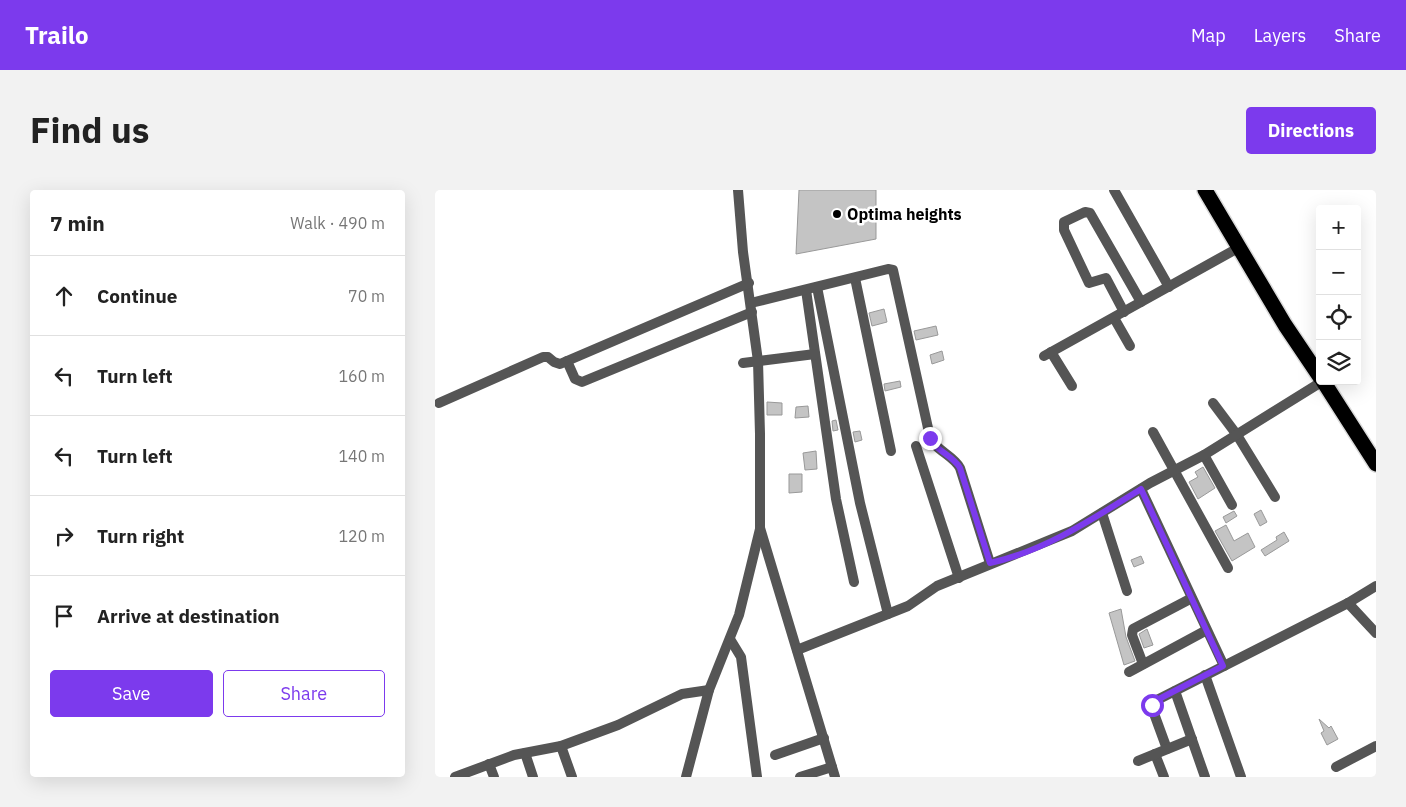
<!DOCTYPE html>
<meta charset="utf-8">
<style>
body{margin:0;font-family:"IBM Plex Sans",sans-serif;background:#f2f2f2;color:#222}
.controls{position:absolute;right:15px;top:15px;display:grid;overflow:hidden;border-radius:5px;box-shadow:0 5px 20px #0002}
.controls button{width:45px;height:45px;display:grid;place-items:center;padding:0;border:0;border-bottom:1px solid #e0e0e0;background:#fff;color:#222;font:25px sans-serif}
.stop{position:absolute;width:15px;height:15px;margin:-11px;border:4px solid #7c3aed;border-radius:50%;background:#fff}
.stop.end{background:#7c3aed;border-color:#fff;box-shadow:0 1px 5px #0008}
.list{margin:0;padding:0;list-style:none}
h2{display:flex;justify-content:space-between;align-items:center;height:65px;margin:0;padding:0 20px;font-size:21px}
h2 small{font-size:16px;font-weight:400;color:#767676}
.list li{display:grid;grid-template-columns:32px 1fr auto;gap:15px;align-items:center;box-sizing:border-box;height:80px;padding:0 20px;border-top:1px solid #e0e0e0}
.list b{display:block;font-size:19px;white-space:nowrap}
.list em{font-size:16px;font-style:normal;color:#767676}
.actions{display:flex;gap:10px;padding:15px 20px}
.actions a{flex:1;padding:11px 0;border:1px solid #7c3aed;border-radius:5px;text-align:center;font-size:18px;color:#7c3aed}
.actions .main{background:#7c3aed;color:#fff}
.icon{flex:none;width:28px;height:28px;fill:none;stroke:currentColor;stroke-width:2;stroke-linecap:round;stroke-linejoin:round}
.map{position:relative;flex:none;width:941px;height:587px;overflow:hidden;border-radius:5px}
header{display:flex;align-items:center;gap:30px;box-sizing:border-box;height:70px;padding:0 25px;background:#7c3aed;color:#fff}
header strong{font-size:24px}
nav{display:flex;gap:28px;margin-inline-start:auto;font-size:18px}
.intro{display:flex;align-items:center;justify-content:space-between;box-sizing:border-box;height:120px;padding:0 30px}
h1{margin:0;font-size:35px}
.button{padding:12px 22px;border-radius:5px;background:#7c3aed;color:#fff;font-size:18px;font-weight:700}
main{display:flex;gap:30px;padding:0 30px}
aside{flex:1;background:#fff;border-radius:5px;box-shadow:0 5px 20px #0002}
.map>svg:first-child{display:block}
.building{fill:#c4c4c4;stroke:#999}
.lines{fill:none;stroke-linecap:round;stroke-linejoin:round}
.highway-casing{stroke:#dbdbdb;stroke-width:18}
.minor{stroke:#555;stroke-width:10}
.highway{stroke:#000;stroke-width:15}
.route{stroke:#7c3aed;stroke-width:6}
.poi-dot{fill:#000;stroke:#fff;stroke-width:2}
.labels{text-anchor:middle;stroke-width:5;stroke-linejoin:round;paint-order:stroke}
.poi-label{font-size:16px;font-weight:bold;fill:#000;stroke:#fff;text-anchor:start}
</style>
<header>
<strong>Trailo</strong>
<nav><a>Map</a><a>Layers</a><a>Share</a></nav>
</header>
<div class="intro"><h1>Find us</h1><a class="button">Directions</a></div>
<main>
<aside>
<h2>7 min<small>Walk · 490 m</small></h2>
<ul class="list">
<li><svg class="icon" aria-label="ahead" viewBox="0 0 24 24"><path d="M12 20V5M6 11l6-6 6 6"/></svg><div><b>Continue</b></div><em>70 m</em></li>
<li><svg class="icon" aria-label="left" viewBox="0 0 24 24"><path d="M17 20v-9H6M10 6l-5 5 5 5"/></svg><div><b>Turn left</b></div><em>160 m</em></li>
<li><svg class="icon" aria-label="left" viewBox="0 0 24 24"><path d="M17 20v-9H6M10 6l-5 5 5 5"/></svg><div><b>Turn left</b></div><em>140 m</em></li>
<li><svg class="icon" aria-label="right" viewBox="0 0 24 24"><path d="M7 20v-9h11M14 6l5 5-5 5"/></svg><div><b>Turn right</b></div><em>120 m</em></li>
<li><svg class="icon" aria-label="arrive" viewBox="0 0 24 24"><path d="M6 21V4h12l-3 4 3 4H6"/></svg><div><b>Arrive at destination</b></div></li>
</ul>
<div class="actions"><a class="main">Save</a><a>Share</a></div>
</aside>
<div class="map">
<svg width="941" height="587" viewBox="0 0 941 587">
<rect width="100%" height="100%" fill="#fff"/>
<g class="building">
<path d="M364,0H441V49L361,64Z"/>
<path d="M449,119L452,132L437,136L434,123Z"/>
<path d="M501,136L503,145L481,150L479,141Z"/>
<path d="M507,161L509,170L497,174L495,165Z"/>
<path d="M465,191L466,197L450,201L449,194Z"/>
<path d="M332,212L347,213V225H332Z"/>
<path d="M373,216L374,227L360,228L361,217Z"/>
<path d="M401,230L403,240L398,241L397,231Z"/>
<path d="M425,241L427,250L420,252L418,242Z"/>
<path d="M381,261L382,279L370,280L368,263Z"/>
<path d="M768,277L780,298L763,309L754,292L763,287L760,282Z"/>
<path d="M354,284H367V302L354,303Z"/>
<path d="M826,320L832,332L825,336L819,324Z"/>
<path d="M799,321L802,326L791,333L788,327Z"/>
<path d="M791,335L799,351L813,343L820,357L797,371L780,341Z"/>
<path d="M849,342L854,351L830,366L826,360L842,350L841,347Z"/>
<path d="M706,366L709,373L699,377L696,370Z"/>
<path d="M686,419L691,447L700,471L689,475L674,423Z"/>
<path d="M712,439L718,455L709,458L704,444Z"/>
<path d="M884,529L894,538L896,536L903,549L892,555L886,543L889,541Z"/>
</g>
<g class="lines">
<defs>
<g id="highway">
<path d="M770,0L850,135L885,187"/>
<path d="M888,191L941,274"/>
</g>
</defs>
<use href="#highway" class="highway-casing"/>
<g class="minor">
<path d="M303,0L308,62L323,171L325,244V338L400,587"/>
<path d="M679,0L734,97"/>
<path d="M420,88L456,261"/>
<path d="M382,97L425,313L453,424"/>
<path d="M371,100L401,309L419,392"/>
<path d="M316,113L453,79L458,80L495,247C501,261 518,265 525,278L555,373"/>
<path d="M689,122L671,88L654,93L629,40V32L650,22L655,23L706,112"/>
<path d="M679,128L695,156"/>
<path d="M616,162L637,196"/>
<path d="M609,166L803,58"/>
<path d="M132,171L140,189L147,192L317,122"/>
<path d="M308,173L380,164"/>
<path d="M4,213L108,167H113L119,172L125,174L314,93"/>
<path d="M778,213L802,245L840,307"/>
<path d="M718,242L793,378"/>
<path d="M481,256L524,388"/>
<path d="M769,265L797,315"/>
<path d="M706,299L789,476"/>
<path d="M667,323L692,401"/>
<path d="M913,413L941,443"/>
<path d="M295,449L306,467L322,587"/>
<path d="M362,460L473,416L502,396L637,341L715,293L769,265L888,191"/>
<path d="M708,474L697,445L698,439L755,409"/>
<path d="M694,482L770,441"/>
<path d="M770,485L806,587"/>
<path d="M740,501L770,587"/>
<path d="M126,556L137,587"/>
<path d="M732,559L717,518L720,511L913,413L941,396"/>
<path d="M90,563L98,587"/>
<path d="M720,564L729,587"/>
<path d="M340,565L389,548"/>
<path d="M703,571L757,549"/>
<path d="M54,574L59,587"/>
<path d="M901,577L941,556"/>
<path d="M20,587L79,565L126,556L183,535L247,504L274,500"/>
<path d="M251,587L274,500L304,425L325,339"/>
<path d="M365,587L397,577"/>
</g>
<use href="#highway" class="highway"/>
</g>
<g class="lines">
<path class="route" d="M495,248C500,261 518,265 525,278L555,373C610,361 659,328 706,299L788,476L720,511L717,515"/>
</g>
<circle class="poi-dot" cx="402" cy="24" r="5"/>
<g class="labels">
<g class="poi-label">
<text x="412" y="30">Optima heights</text>
</g>
</g>
</svg>
<div class="controls">
<button>+</button>
<button>−</button>
<button><svg class="icon" aria-label="locate" viewBox="0 0 24 24"><circle cx="12" cy="12" r="6"/><path d="M12 2v4M12 18v4M2 12h4M18 12h4"/></svg></button>
<button><svg class="icon" aria-label="layers" viewBox="0 0 24 24"><path d="M12 4l9 5-9 5-9-5zM3 14l9 5 9-5"/></svg></button>
</div>
<div class="stop" style="left:717px;top:515px"></div>
<div class="stop end" style="left:495px;top:248px"></div>
</div>
</main>
